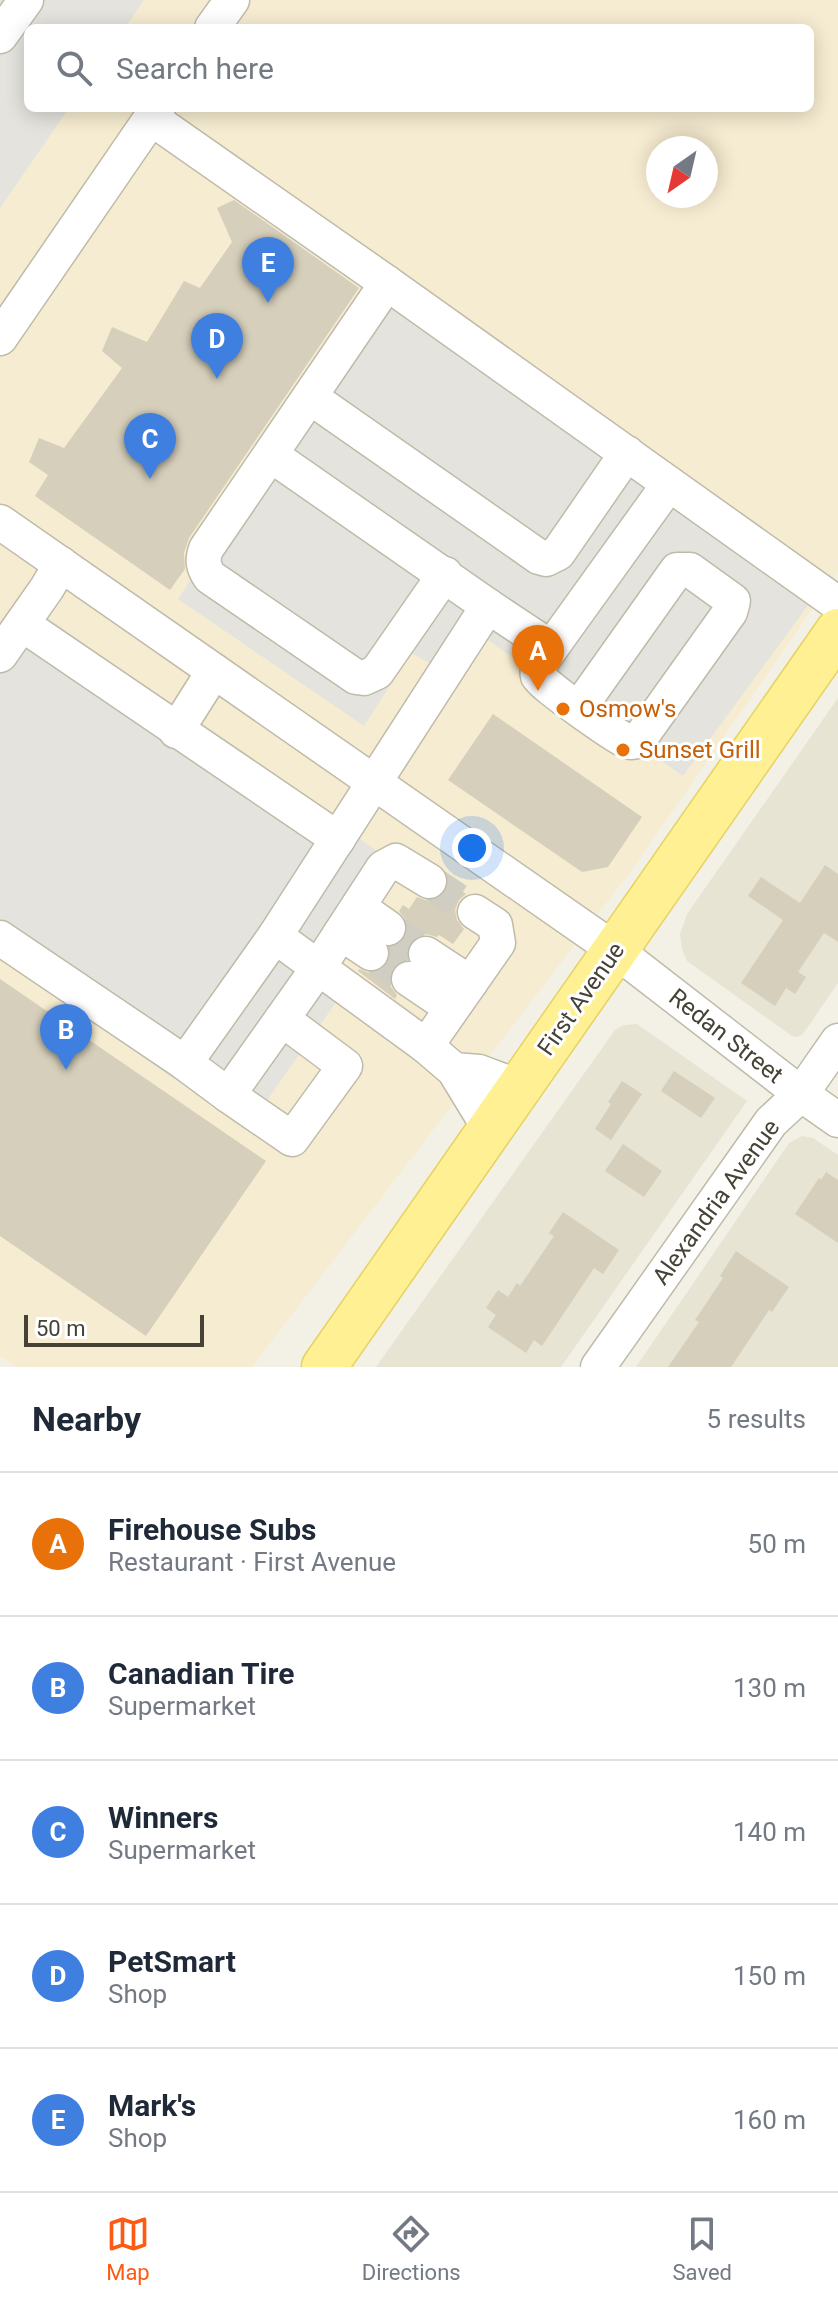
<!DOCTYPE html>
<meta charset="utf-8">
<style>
body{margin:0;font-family:Roboto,sans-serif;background:#f6f6f7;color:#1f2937}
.compass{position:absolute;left:646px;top:136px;width:72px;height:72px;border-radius:50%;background:#fff;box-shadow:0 4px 20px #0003;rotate:214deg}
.scale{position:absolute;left:24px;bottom:20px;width:180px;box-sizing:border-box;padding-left:8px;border:4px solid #464235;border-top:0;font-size:22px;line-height:28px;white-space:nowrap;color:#464235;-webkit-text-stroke:6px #fff;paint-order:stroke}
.you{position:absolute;left:472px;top:848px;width:28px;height:28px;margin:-20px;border:6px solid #fff;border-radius:50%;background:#1a73e8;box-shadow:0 0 0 12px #1a73e833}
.badge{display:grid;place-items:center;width:52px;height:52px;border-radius:50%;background:#fd5a13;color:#fff;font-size:26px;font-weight:700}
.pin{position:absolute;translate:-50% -66px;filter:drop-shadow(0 2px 4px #0008)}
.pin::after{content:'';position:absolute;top:42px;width:28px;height:24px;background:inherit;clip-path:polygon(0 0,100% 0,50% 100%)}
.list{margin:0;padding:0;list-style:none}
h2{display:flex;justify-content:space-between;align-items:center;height:104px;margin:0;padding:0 32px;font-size:34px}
h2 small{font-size:26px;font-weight:400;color:#747a83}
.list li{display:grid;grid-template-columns:52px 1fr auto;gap:24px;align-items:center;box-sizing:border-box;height:144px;padding:0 32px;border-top:2px solid #e0e1e3}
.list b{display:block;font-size:30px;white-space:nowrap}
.list p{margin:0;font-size:26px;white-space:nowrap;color:#747a83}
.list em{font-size:26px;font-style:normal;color:#747a83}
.icon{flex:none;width:44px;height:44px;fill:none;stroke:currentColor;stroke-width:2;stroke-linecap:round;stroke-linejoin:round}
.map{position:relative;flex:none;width:838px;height:1367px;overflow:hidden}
.search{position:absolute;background:#fff;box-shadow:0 4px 20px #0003;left:24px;right:24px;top:24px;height:88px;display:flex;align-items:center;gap:20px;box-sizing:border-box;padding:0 28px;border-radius:12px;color:#747a83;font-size:30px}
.sheet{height:824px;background:#fff}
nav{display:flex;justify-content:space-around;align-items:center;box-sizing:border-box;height:112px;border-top:2px solid #e0e1e3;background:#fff;font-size:22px;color:#747a83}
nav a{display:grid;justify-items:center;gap:4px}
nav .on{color:#fd5a13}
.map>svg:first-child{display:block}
.residential{fill:#e7e4d4}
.commercial{fill:#f6ecd1;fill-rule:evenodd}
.parking{fill:#e4e3de}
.building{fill:#d5cfbb}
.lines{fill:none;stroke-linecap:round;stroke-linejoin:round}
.minor-tunnel{stroke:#d0cec3;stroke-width:34;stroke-dasharray:34 17;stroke-linecap:butt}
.minor-casing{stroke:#bfbba9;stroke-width:37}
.major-casing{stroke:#e5d262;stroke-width:47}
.minor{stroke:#fff;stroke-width:34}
.major{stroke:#fff193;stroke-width:44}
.food-dot{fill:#e8710a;stroke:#fff;stroke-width:3}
.labels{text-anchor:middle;stroke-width:6;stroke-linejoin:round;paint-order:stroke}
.food-label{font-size:24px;fill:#c56008;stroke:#fff;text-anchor:start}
.street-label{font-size:24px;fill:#464235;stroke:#fff}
</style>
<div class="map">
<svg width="838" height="1367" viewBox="0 0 838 1367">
<rect width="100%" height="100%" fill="#f3f1e6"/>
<g class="residential">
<path d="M838,698V983L803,1034L797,1037L792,1036L687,961L682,949L680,934L687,914Z"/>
<path d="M637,1024L747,1101L561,1367H376L615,1030L624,1025Z"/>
<path d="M802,1136L813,1138L838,1155V1367H636L789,1143Z"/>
</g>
<path class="commercial" d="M0,0H838V572L634,867L252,1367H17L0,1356ZM28,28H810V108H28ZM658,148H706V196H658Z"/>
<g class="parking">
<path d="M0,0H144L125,28H28V108H69L0,208Z"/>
<path d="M387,283L627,453L809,604L683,776L462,622L433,665L411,653L364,726L178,599Z"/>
<path d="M41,613L397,865L327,963L351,981L246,1130L0,956V671Z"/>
</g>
<g class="building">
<path d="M234,200L359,288L189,538L184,553L185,569L170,590L35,496L48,475L29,462L39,438L64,448L122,368L102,351L112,327L147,342L184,281L200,288L232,242L217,208Z"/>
<path d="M493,714L642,817L608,867L582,872L448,780Z"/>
<path d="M825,865L838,874V942L824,933L798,972L806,977L795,994L786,988L775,1006L741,983L783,920L748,896L761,877L800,903Z"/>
<path d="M449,882L466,894L459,900L455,910L457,920L464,929L453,944L439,935L437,937L426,934L418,936L410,942L406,952L407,960L400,961L393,967L389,977L391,987L397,995L395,999L358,971L359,969L369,973L379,971L387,965L391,955L390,947L397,946L404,940L408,930L406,920L399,911L403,905L409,909L417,897L428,901L438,899L446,892Z"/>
<path d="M0,979L266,1161L146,1336L0,1236Z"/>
<path d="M674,1071L715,1098L701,1118L661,1091Z"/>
<path d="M622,1081L642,1094L611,1140L595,1129L611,1104L608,1102Z"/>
<path d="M623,1144L662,1171L644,1197L605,1171Z"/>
<path d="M826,1172L838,1180V1243L795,1214L819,1178L821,1180Z"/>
<path d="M563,1212L619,1250L603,1274L594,1268L542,1346L534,1340L526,1353L488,1327L496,1315L486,1308L498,1290L508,1297L517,1283L520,1286L554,1236L549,1233Z"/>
<path d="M736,1251L789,1287L772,1312L769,1310L731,1367H668L699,1322L695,1320L723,1278L720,1276Z"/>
</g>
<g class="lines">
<g class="minor-tunnel">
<path d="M429,881L475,912"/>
<path d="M388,928L426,954"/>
<path d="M371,953L409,979"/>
</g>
<defs>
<g id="minor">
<path d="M212,28L232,0"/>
<path d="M0,36L26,0"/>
<path d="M151,118L387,283L838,604"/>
<path d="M387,283L206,549C202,560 203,567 210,577L356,677L364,678L377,672L445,574"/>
<path d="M0,338L158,108"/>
<path d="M310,397L539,557L546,559L558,553L627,453"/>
<path d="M271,455L488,606L275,936L426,1046L454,1070L490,1129"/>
<path d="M0,522L615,950L801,1094L838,1120"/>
<path d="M488,606L551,648L669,484"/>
<path d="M22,624L338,839"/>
<path d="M551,648C547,655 535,667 538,676C541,684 614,735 625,740C632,743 631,742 638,741L730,612L733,601L690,570H677L579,708"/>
<path d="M0,655L47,588L61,564"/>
<path d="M176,731L214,671"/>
<path d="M358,907L388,928"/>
<path d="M341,933L371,953"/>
<path d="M0,938L185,1063L275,936"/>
<path d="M426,954L470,983"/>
<path d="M409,979L452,1008"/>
<path d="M426,1046L498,943L495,925L475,912"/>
<path d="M185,1063L228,1095L318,968L383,868L396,861L429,881"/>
<path d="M454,1070L479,1072L519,1087"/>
<path d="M228,1095L292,1139L345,1066L282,1019"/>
<path d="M598,1367L771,1122L801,1094L838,1041"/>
</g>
<path id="major" d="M324,1367L838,631"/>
</defs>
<use href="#minor" class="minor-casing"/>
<use href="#major" class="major-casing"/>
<use href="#minor" class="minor"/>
<use href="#major" class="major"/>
</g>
<g class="food-dot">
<circle cx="563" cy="709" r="8"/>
<circle cx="623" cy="750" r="8"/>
</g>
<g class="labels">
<g class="food-label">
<text x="579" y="717">Osmow's</text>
<text x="639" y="758">Sunset Grill</text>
</g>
<g class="street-label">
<text transform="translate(581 999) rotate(-55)" y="8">First Avenue</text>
<text transform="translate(726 1036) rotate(38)" y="8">Redan Street</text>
<text transform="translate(716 1202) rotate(-54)" y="8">Alexandria Avenue</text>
</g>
</g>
</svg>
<svg class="compass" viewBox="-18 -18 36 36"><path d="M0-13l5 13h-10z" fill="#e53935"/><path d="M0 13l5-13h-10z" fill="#747a83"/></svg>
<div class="scale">50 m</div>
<div class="you"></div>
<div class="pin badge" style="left:538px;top:691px;background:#e8710a">A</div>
<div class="pin badge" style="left:66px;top:1070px;background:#3f7fe0">B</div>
<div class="pin badge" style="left:150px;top:479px;background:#3f7fe0">C</div>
<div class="pin badge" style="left:217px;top:379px;background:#3f7fe0">D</div>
<div class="pin badge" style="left:268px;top:303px;background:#3f7fe0">E</div>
<div class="search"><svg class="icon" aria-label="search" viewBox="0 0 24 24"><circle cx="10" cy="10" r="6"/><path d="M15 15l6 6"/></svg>Search here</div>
</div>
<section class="sheet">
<h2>Nearby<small>5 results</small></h2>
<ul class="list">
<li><span class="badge" style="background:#e8710a">A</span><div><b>Firehouse Subs</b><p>Restaurant · First Avenue</p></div><em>50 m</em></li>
<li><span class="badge" style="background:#3f7fe0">B</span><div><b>Canadian Tire</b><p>Supermarket</p></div><em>130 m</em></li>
<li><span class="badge" style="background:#3f7fe0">C</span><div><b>Winners</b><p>Supermarket</p></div><em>140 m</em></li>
<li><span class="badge" style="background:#3f7fe0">D</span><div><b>PetSmart</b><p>Shop</p></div><em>150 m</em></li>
<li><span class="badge" style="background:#3f7fe0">E</span><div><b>Mark's</b><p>Shop</p></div><em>160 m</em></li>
</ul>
</section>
<nav>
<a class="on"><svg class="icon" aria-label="map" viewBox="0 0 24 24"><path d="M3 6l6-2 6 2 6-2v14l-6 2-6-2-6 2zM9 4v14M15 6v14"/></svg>Map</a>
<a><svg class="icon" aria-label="directions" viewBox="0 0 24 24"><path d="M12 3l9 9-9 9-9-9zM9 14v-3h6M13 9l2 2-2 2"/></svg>Directions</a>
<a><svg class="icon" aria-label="saved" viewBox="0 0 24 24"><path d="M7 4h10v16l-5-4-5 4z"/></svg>Saved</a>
</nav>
